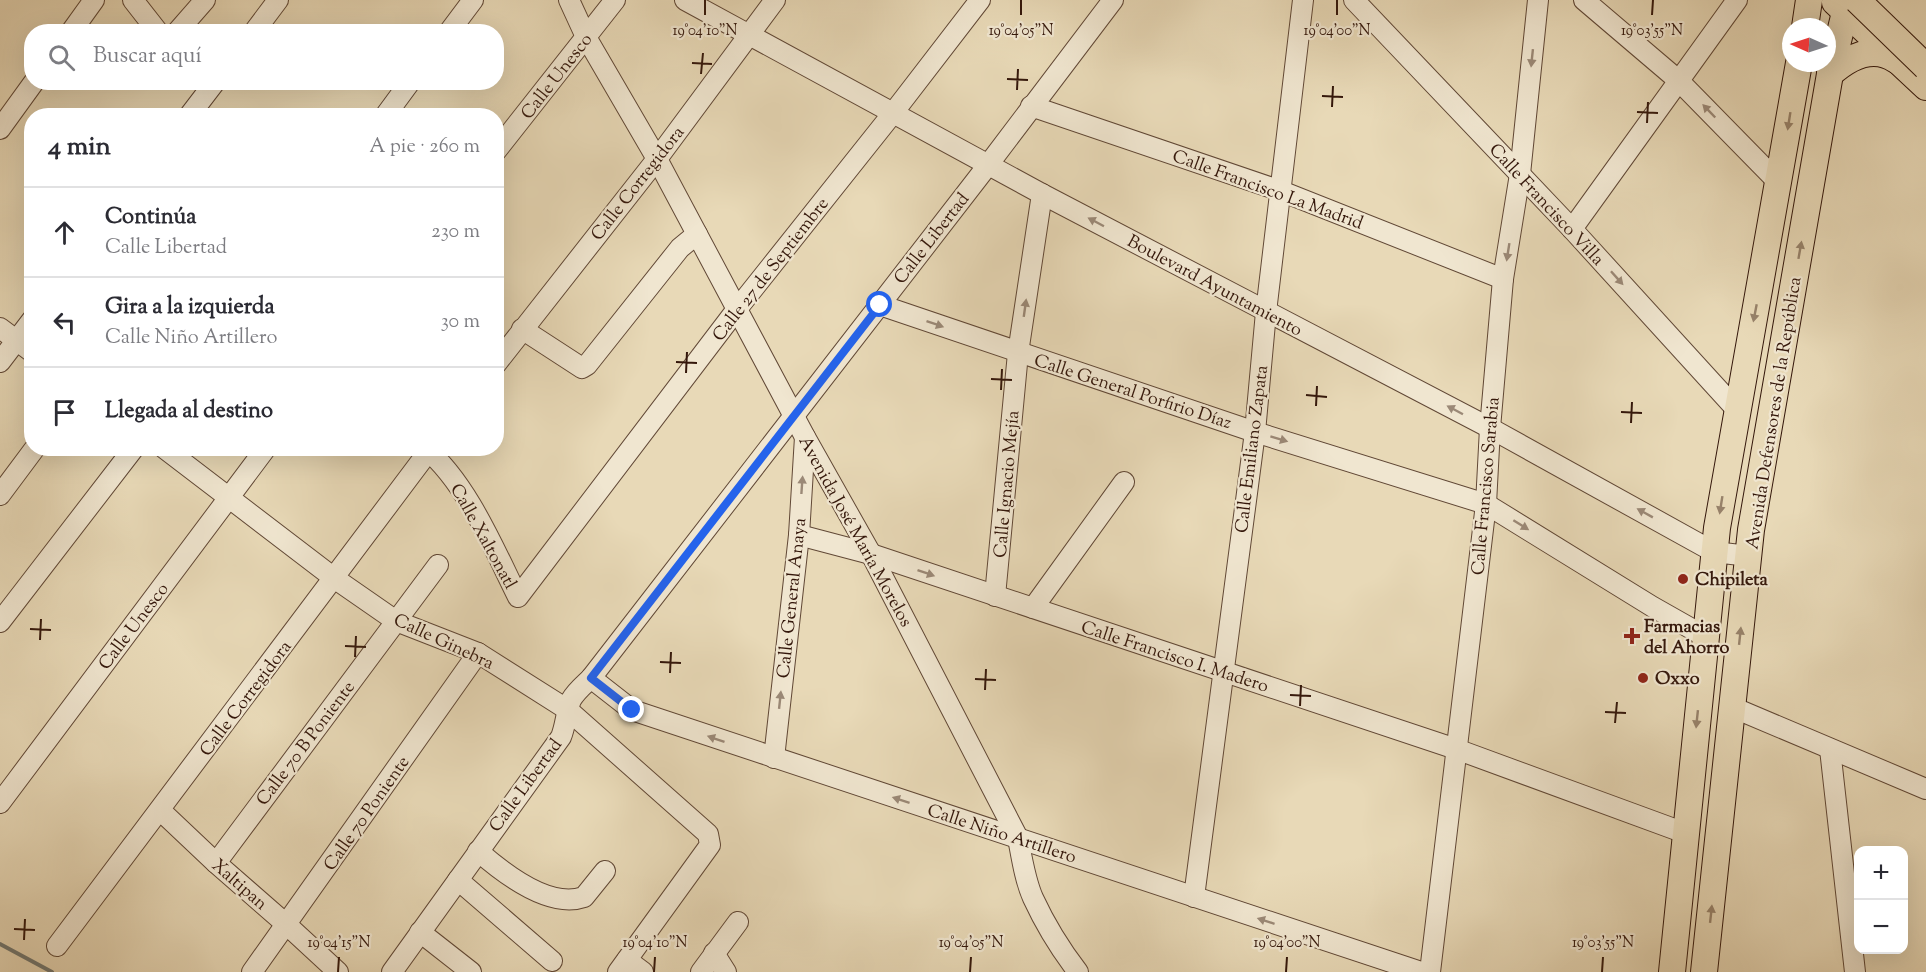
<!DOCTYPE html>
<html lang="es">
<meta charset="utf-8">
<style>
body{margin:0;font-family:"Sorts Mill Goudy",serif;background:#f7f7f7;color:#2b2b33}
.controls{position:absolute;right:18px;bottom:18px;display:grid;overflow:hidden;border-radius:12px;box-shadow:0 6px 24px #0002}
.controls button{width:54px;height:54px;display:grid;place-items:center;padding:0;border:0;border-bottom:2px solid #e1e1e2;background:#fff;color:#2b2b33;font:30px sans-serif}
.compass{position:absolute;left:1782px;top:18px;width:54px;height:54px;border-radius:50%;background:#fff;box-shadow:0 6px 24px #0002;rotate:273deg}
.stop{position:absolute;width:18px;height:18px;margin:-14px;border:4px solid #2563eb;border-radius:50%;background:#fff}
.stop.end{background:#2563eb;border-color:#fff;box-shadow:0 2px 6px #0008}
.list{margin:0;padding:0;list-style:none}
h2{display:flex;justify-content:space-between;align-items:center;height:78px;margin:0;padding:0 24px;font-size:26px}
h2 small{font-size:20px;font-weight:400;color:#7c7c81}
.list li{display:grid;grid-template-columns:39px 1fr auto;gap:18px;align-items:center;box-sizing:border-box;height:90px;padding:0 24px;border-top:2px solid #e1e1e2}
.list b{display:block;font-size:22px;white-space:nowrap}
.list p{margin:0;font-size:20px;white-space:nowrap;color:#7c7c81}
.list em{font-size:20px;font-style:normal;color:#7c7c81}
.icon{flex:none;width:33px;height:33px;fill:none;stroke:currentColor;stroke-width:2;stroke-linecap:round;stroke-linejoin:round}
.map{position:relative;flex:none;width:1926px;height:972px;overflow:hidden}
.search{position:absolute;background:#fff;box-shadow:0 6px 24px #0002;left:24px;top:24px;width:480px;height:66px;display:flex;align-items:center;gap:15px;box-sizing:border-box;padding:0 21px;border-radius:24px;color:#7c7c81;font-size:22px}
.panel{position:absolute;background:#fff;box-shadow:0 6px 24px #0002;left:24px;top:108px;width:480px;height:348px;border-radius:24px}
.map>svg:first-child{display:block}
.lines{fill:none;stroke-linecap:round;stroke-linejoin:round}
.stream{stroke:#717872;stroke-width:4}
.minor-casing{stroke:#614836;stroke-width:22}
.major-casing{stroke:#34170b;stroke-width:28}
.minor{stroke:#f0e6d0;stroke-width:20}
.major{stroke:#e8d9b7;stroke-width:26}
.major-bridge-casing{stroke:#34170b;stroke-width:28;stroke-linecap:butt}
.major-bridge{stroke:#e8d9b7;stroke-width:26}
.oneway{fill:#9b8977}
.oneway2{fill:#97826a}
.route{stroke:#2563eb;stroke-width:8}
.ticks{fill:none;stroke:#34170b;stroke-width:2}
.poi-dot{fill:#8f2418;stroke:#f0e6d0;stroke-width:2}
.labels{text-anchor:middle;stroke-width:4.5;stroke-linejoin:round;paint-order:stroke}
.street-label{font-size:18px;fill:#34170b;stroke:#f0e6d0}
.poi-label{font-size:18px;font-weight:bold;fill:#34170b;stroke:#f0e6d0;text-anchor:start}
.ticks-label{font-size:15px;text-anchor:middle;fill:#34170b;stroke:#f0e6d0;stroke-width:4.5;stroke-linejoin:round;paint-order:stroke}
</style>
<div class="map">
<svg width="1926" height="972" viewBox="0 0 1926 972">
<rect width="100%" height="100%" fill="#e8d9b7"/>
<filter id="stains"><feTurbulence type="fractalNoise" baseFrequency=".00333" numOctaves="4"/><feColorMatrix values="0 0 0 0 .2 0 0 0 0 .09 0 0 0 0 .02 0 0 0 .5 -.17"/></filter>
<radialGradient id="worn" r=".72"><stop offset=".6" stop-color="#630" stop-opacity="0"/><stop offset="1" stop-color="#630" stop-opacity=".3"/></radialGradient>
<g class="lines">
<path class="stream" d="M0,944L52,972"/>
<defs>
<g id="minor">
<path d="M133,0L158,32"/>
<path d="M569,0L586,37L657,159L805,437L871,554L1018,838C1022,859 1025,880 1033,898C1045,924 1061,950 1078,972"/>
<path d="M685,0L1042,194L1490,428L1714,552L1749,556"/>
<path d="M1354,0L1572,229L1737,410"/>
<path d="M1584,0L1678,80L1779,183"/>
<path d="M71,32L94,0"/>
<path d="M177,32L205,0"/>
<path d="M254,32L278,0"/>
<path d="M449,32L473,0"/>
<path d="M1031,106L1281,191L1503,279"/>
<path d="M189,116L215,82"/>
<path d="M385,116L410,82"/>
<path d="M0,129L34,82"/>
<path d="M496,151L615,0"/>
<path d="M1572,229L1737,0"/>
<path d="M880,305L1255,432L1486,504L1653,607L1706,637"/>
<path d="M0,328L32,352"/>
<path d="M522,329L582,368L587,365L680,248L697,234"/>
<path d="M0,362L32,320"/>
<path d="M496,364L657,159L775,0"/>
<path d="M164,448L334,578L396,621L478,653L568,710L708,834L710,845L618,972"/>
<path d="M425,448C467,483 494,549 518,597L737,309L893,113L980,0"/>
<path d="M0,495L35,448"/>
<path d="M799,535L871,554L1456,749L1685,833"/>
<path d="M995,596L1018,353L1042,194"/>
<path d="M1033,608L1124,482"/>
<path d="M0,622L134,448"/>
<path d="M591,678L632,710L1421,972"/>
<path d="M1732,707L1926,789"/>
<path d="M1830,749L1855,972"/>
<path d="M774,758L799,535L805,437"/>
<path d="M0,803L266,448"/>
<path d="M161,811L216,863L287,925L338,972"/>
<path d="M478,851C503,873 549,909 584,897L605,871"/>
<path d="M216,863L438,565"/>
<path d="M458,880L552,961"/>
<path d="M1194,897L1255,432L1266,312L1303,0"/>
<path d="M420,932L471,972"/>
<path d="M57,946L431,448"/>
<path d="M714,953L726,972"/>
<path d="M627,960L643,972"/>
<path d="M252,972L478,653"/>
<path d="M392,972L561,737C566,725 566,711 571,700C576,691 585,684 591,678L988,165L1113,0"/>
<path d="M701,972L738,922"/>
<path d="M1430,972L1486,504L1490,428L1503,279L1520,174L1538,0"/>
</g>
<g id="major">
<path d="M1883,0L1926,41"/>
<path d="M1914,0L1926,12"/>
<path d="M1835,2L1926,87"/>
<path d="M1805,27L1809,0"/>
<path d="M1830,74C1849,57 1873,44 1896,60"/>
<path d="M1672,972L1717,528L1799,63"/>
<path d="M1704,972L1751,530L1830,74L1848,0"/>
</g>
</defs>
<use href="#minor" class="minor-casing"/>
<use href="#major" class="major-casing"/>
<use href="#minor" class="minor"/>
<use href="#major" class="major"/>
<defs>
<path id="major-bridge" d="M1857,0L1926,67"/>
</defs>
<use href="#major-bridge" class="major-bridge-casing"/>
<use href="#major-bridge" class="major-bridge"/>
</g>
<defs><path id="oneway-solid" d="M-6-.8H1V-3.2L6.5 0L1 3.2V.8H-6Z" transform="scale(1.5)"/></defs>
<g class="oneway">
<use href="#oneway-solid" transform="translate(1532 58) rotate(96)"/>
<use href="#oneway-solid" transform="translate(1709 111) rotate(-134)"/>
<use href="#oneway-solid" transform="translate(1096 222) rotate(-152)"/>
<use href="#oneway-solid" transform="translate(1508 252) rotate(99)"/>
<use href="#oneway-solid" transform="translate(1617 278) rotate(48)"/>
<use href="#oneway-solid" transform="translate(1025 308) rotate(-82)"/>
<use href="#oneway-solid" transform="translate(935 324) rotate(19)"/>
<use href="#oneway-solid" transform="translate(1455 410) rotate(-152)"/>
<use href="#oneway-solid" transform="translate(1279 439) rotate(17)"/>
<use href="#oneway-solid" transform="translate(802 485) rotate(-86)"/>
<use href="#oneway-solid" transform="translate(1645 513) rotate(-151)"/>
<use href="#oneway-solid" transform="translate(1521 525) rotate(32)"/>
<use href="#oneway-solid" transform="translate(926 573) rotate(19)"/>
<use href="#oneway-solid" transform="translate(780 700) rotate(-84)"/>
<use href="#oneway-solid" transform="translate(716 739) rotate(-161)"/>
<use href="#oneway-solid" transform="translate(901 800) rotate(-162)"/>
<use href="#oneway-solid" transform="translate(1266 921) rotate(-162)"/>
</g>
<g class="oneway2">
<use href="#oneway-solid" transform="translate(1789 121) rotate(99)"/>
<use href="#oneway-solid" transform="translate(1800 250) rotate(-80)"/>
<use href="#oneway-solid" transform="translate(1755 313) rotate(101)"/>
<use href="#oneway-solid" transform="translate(1721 505) rotate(99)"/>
<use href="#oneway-solid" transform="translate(1740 636) rotate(-84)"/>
<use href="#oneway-solid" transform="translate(1697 719) rotate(96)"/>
<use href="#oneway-solid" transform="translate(1711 914) rotate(-84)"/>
</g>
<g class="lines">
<path class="route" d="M632,710L591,678L880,305"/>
</g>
<path class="ticks" d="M705,15V0M1021,15V0M1337,15V0M1652,15L1653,0M692,63L712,64M701,74L703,53M1007,79L1028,80M1017,90L1018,69M1322,96L1343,97M1332,107L1333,86M1637,112L1658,113M1647,123L1648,102M676,362L697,363M686,373L687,352M991,379L1012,380M1001,390L1002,369M1306,395L1327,397M1316,406L1317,386M1621,412L1642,413M1631,423L1632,402M30,629L51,630M40,640L41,619M345,646L366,647M355,657L356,636M660,662L681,663M670,673L671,652M975,679L996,680M985,690L986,669M1290,695L1311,696M1300,706L1301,685M1605,712L1626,713M1615,723L1617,702M14,929L35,930M24,940L25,919M338,972L339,957M654,972L655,957M970,972L971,957M1286,972L1287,957M1602,972L1603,957"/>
<g class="poi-dot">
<circle cx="1683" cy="579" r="6"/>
<path d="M1629 627h6v6h6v6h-6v6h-6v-6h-6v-6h6z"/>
<circle cx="1643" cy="678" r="6"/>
</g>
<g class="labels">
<g class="street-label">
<text transform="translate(556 76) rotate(-52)" y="6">Calle Unesco</text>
<text transform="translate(637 183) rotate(-52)" y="6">Calle Corregidora</text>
<text transform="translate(1268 189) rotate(20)" y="6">Calle Francisco La Madrid</text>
<text transform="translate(1547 204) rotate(47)" y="6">Calle Francisco Villa</text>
<text transform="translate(931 238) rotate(-52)" y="6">Calle Libertad</text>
<text transform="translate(770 269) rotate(-52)" y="6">Calle 27 de Septiembre</text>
<text transform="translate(1215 285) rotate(28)" y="6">Boulevard Ayuntamiento</text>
<text transform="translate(1133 391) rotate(18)" y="6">Calle General Porfirio Díaz</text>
<text transform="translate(1773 413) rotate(-81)" y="6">Avenida Defensores de la República</text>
<text transform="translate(1251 449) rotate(-83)" y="6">Calle Emiliano Zapata</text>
<text transform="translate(1006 484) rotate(-85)" y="6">Calle Ignacio Mejía</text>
<text transform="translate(1485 486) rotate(-85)" y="6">Calle Francisco Sarabia</text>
<text transform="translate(856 531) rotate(61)" y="6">Avenida José María Morelos</text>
<text transform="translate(484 536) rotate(61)" y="6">Calle Xaltonatl</text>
<text transform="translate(791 598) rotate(-84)" y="6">Calle General Anaya</text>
<text transform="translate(133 626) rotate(-53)" y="6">Calle Unesco</text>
<text transform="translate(444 641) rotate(25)" y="6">Calle Ginebra</text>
<text transform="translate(1175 656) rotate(18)" y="6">Calle Francisco I. Madero</text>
<text transform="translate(245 698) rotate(-53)" y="6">Calle Corregidora</text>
<text transform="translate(305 743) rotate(-53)" y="6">Calle 70 B Poniente</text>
<text transform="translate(525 785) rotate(-54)" y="6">Calle Libertad</text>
<text transform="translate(366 813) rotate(-55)" y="6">Calle 70 Poniente</text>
<text transform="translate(1002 833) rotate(18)" y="6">Calle Niño Artillero</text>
<text transform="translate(240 884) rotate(41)" y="6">Xaltipan</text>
</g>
<g class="poi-label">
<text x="1695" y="585">Chipileta</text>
<text x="1644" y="632">Farmacias<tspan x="1644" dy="21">del Ahorro</tspan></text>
<text x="1655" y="684">Oxxo</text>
</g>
</g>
<g class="ticks-label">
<text x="705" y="35">19°04'10"N</text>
<text x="1021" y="35">19°04'05"N</text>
<text x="1337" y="35">19°04'00"N</text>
<text x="1652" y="35">19°03'55"N</text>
<text x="339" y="947">19°04'15"N</text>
<text x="655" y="947">19°04'10"N</text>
<text x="971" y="947">19°04'05"N</text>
<text x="1287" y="947">19°04'00"N</text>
<text x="1603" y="947">19°03'55"N</text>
</g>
<rect width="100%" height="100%" filter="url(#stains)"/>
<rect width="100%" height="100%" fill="url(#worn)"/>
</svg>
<div class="controls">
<button>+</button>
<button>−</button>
</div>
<svg class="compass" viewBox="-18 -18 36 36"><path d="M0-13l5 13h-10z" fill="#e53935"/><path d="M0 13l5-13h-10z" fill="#7c7c81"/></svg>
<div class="stop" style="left:880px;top:305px"></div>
<div class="stop end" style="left:632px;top:710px"></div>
<div class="search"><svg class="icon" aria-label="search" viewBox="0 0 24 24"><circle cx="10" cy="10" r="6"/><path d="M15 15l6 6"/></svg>Buscar aquí</div>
<section class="panel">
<h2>4 min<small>A pie · 260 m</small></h2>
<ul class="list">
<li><svg class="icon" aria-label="ahead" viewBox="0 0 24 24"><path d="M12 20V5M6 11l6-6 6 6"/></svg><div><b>Continúa</b><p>Calle Libertad</p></div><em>230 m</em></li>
<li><svg class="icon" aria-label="left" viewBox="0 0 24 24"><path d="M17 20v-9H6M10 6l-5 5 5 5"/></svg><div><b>Gira a la izquierda</b><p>Calle Niño Artillero</p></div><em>30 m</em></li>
<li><svg class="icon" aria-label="arrive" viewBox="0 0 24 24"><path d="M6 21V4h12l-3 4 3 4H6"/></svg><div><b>Llegada al destino</b></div></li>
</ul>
</section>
</div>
